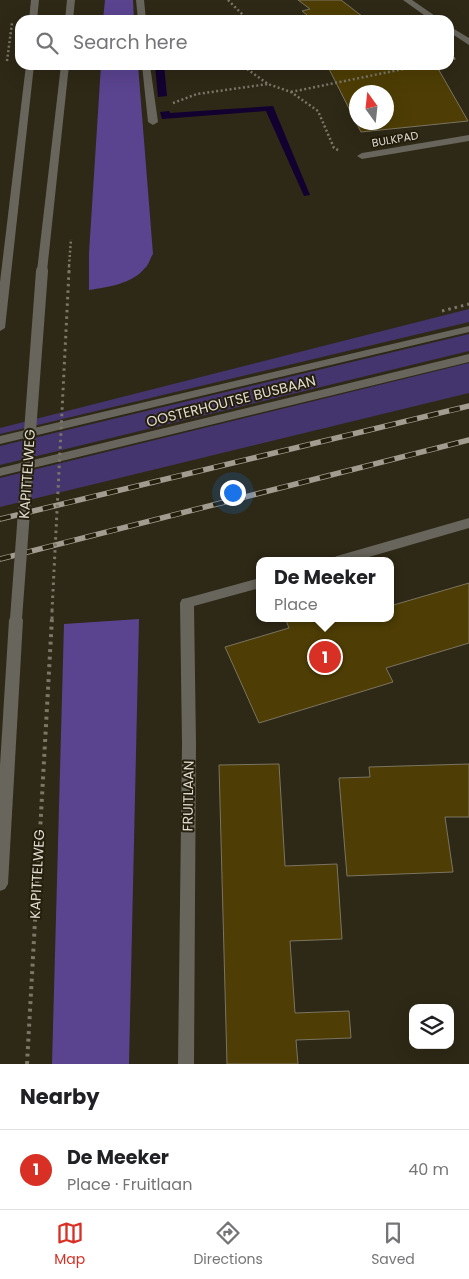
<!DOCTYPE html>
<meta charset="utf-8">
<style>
body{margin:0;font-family:Poppins,sans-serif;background:#f6f6f6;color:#202124}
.controls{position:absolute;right:15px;bottom:15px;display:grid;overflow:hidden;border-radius:10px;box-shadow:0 5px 20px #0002}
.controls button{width:45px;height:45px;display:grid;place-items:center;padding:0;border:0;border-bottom:1px solid #e0e0e0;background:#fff;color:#202124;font:25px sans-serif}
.compass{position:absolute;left:349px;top:85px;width:45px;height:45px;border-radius:50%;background:#fff;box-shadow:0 5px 20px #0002;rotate:345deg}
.you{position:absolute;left:232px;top:492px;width:18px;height:18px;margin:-12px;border:4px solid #fff;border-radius:50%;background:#1a73e8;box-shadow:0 0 0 8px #1a73e833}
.badge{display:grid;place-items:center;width:32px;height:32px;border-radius:50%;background:#d93025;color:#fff;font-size:16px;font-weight:700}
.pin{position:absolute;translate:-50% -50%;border:2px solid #fff;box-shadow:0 1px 5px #0006}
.popup{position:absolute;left:256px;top:557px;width:138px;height:65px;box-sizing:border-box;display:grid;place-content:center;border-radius:10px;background:#fff;filter:drop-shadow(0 1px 4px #0005);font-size:16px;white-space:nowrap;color:#757577}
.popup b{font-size:19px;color:#202124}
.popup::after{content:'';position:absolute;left:50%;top:100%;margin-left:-10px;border:10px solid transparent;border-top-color:#fff}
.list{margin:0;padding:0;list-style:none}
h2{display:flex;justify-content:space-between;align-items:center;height:65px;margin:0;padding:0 20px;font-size:21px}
h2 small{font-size:16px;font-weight:400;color:#757577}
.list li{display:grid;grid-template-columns:32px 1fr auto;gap:15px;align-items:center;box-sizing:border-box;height:80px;padding:0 20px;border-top:1px solid #e0e0e0}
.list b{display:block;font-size:19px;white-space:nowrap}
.list p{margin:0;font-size:16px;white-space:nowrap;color:#757577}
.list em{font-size:16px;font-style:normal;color:#757577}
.icon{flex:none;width:28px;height:28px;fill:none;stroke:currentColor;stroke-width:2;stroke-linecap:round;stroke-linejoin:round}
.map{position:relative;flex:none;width:469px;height:1064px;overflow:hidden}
.search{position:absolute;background:#fff;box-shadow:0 5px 20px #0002;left:15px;right:15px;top:15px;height:55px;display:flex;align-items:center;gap:12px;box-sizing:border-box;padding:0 18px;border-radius:15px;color:#757577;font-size:19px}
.sheet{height:145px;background:#fff}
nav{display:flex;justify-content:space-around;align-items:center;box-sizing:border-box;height:70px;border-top:1px solid #e0e0e0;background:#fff;font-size:14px;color:#757577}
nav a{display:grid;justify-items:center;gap:2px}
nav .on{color:#d93025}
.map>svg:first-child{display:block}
.green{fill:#45356e}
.forest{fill:#5a4490}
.water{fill:#120031}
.building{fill:#4e3e05;stroke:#7b7460;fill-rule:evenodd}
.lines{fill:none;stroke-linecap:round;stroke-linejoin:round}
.path-far2{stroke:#7b7667;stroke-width:2.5;stroke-dasharray:2 2.5;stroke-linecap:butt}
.path-far1{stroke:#7b7667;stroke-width:3;stroke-dasharray:2.5 4;stroke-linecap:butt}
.path{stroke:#7b7667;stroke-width:4;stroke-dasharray:3 4.5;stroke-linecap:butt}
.service{fill:#68655c;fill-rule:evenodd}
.minor{fill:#68655c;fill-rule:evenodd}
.tertiary{fill:#68655c;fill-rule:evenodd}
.rail-casing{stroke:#a19c8f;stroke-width:5.5}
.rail{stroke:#241e0c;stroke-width:4;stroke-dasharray:11;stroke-linecap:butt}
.path-bridge-far1{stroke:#7b7667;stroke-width:2.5;stroke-dasharray:2 2.5;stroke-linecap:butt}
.path-bridge{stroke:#7b7667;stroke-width:3;stroke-dasharray:2.5 4;stroke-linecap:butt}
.tertiary-bridge{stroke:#68655c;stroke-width:12}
.labels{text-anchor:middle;stroke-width:4;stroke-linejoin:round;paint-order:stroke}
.far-street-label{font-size:11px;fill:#e0dcd1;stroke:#241e0c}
.street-label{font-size:14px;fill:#e0dcd1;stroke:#241e0c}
</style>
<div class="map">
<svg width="469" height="1064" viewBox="0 0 469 1064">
<rect width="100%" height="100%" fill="#2e2816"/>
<g class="green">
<path d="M469,309V322L0,434V428Z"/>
<path d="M469,334V351L0,465V446Z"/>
<path d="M469,363V393L0,507V478Z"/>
</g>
<g class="forest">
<path d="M105,0H133L134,20H103Z"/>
<path d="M101,65H138L153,254C150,258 149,265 145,268C132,284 108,287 89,290V253Z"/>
<path d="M139,619L129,1064H52L64,624Z"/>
</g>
<g class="water">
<path d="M155,65H164L167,96L158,97Z"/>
<path d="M273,106L310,195L304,196L266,111L162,119L160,112L169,111L170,113Z"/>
</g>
<g class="building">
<path d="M298,0H341L367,20H313L302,11L310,9Z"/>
<path d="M327,65H436L468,121L361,132ZM356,92H386V122H356Z"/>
<path d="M469,583V643L386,668L393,682L259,723L225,647L289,628L285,618H390V606Z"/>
<path d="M279,764L285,866L337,864L342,939L290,941L295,1013L349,1011L351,1038L296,1040L298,1064H227L219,765Z"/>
<path d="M469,764V817H445L453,872L347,876L339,778L370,777L369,767Z"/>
</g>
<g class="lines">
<g class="path-far2">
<path d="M228,0L248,20"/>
<path d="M449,60L456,58"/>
<path d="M7,61L12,23"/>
<path d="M245,65L247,69L268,84L291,92L318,111L334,148L340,151"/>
<path d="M291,92L423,65"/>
<path d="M173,103L197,94L268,84"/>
<path d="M69,266L71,239"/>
</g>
<g class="path-far1">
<path d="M442,311L469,304"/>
<path d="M52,619V611"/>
</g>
<path class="path" d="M27,1064L52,618"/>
<g class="service">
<path d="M469,135V141L362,159L357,156L362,153Z"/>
<path d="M469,326V332L0,444V436Z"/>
<path d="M469,354V362L0,476V468Z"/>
</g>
<g class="minor">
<path d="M136,0H144L146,20H138Z"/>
<path d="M403,0H412L441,20H431Z"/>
<path d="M449,26L469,38V45L449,32Z"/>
<path d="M142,65H150L158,122L153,125L148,122Z"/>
<path d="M469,518V528L355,561H331L332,558L337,556Z"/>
<path d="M260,578V588L194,606L196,744L194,1064H178L182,744L180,603L182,599L187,598Z"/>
</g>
<g class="tertiary">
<path d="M31,0H39L37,20H29Z"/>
<path d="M67,0H75L73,20H65Z"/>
<path d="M26,65H34L5,328L0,331V282Z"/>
<path d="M61,65H69L47,271L42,274L37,271Z"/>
<path d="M16,615L21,616L23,620L8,884L5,889L0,891V765L9,620L11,616Z"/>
</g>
<defs>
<g id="rail">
<path d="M0,519L469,406"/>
<path d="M0,559L469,440"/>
</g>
</defs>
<use href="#rail" class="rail-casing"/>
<use href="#rail" class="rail"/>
<path class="path-bridge-far1" d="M69,272V266"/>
<path class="path-bridge" d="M52,611L69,271"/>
<path class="tertiary-bridge" d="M16,619L42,271"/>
</g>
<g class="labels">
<g class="far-street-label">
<text transform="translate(395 139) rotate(-10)" y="4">BULKPAD</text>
</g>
<g class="street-label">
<text transform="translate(231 401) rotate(-14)" y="5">OOSTERHOUTSE BUSBAAN</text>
<text transform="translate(27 474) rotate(-86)" y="5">KAPITTELWEG</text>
<text transform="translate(188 796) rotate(-89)" y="5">FRUITLAAN</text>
<text transform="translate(37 874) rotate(-87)" y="5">KAPITTELWEG</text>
</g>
</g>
</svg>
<div class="controls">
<button><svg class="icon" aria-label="layers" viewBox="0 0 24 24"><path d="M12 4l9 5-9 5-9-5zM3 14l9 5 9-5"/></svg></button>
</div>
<svg class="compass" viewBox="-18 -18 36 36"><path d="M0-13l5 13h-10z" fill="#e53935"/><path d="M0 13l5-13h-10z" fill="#757577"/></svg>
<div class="you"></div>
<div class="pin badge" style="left:325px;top:657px">1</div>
<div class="popup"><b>De Meeker</b>Place</div>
<div class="search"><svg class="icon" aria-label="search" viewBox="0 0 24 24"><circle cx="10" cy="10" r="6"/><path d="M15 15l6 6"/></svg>Search here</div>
</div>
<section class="sheet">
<h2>Nearby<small></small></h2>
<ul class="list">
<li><span class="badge">1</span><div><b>De Meeker</b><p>Place · Fruitlaan</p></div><em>40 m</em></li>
</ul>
</section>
<nav>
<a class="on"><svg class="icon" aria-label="map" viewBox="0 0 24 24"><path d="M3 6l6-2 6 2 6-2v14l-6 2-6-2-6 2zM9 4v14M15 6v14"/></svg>Map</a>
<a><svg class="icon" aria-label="directions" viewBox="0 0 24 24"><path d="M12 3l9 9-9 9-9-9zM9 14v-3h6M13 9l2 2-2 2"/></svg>Directions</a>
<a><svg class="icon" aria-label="saved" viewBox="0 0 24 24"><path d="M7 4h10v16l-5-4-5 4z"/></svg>Saved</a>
</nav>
